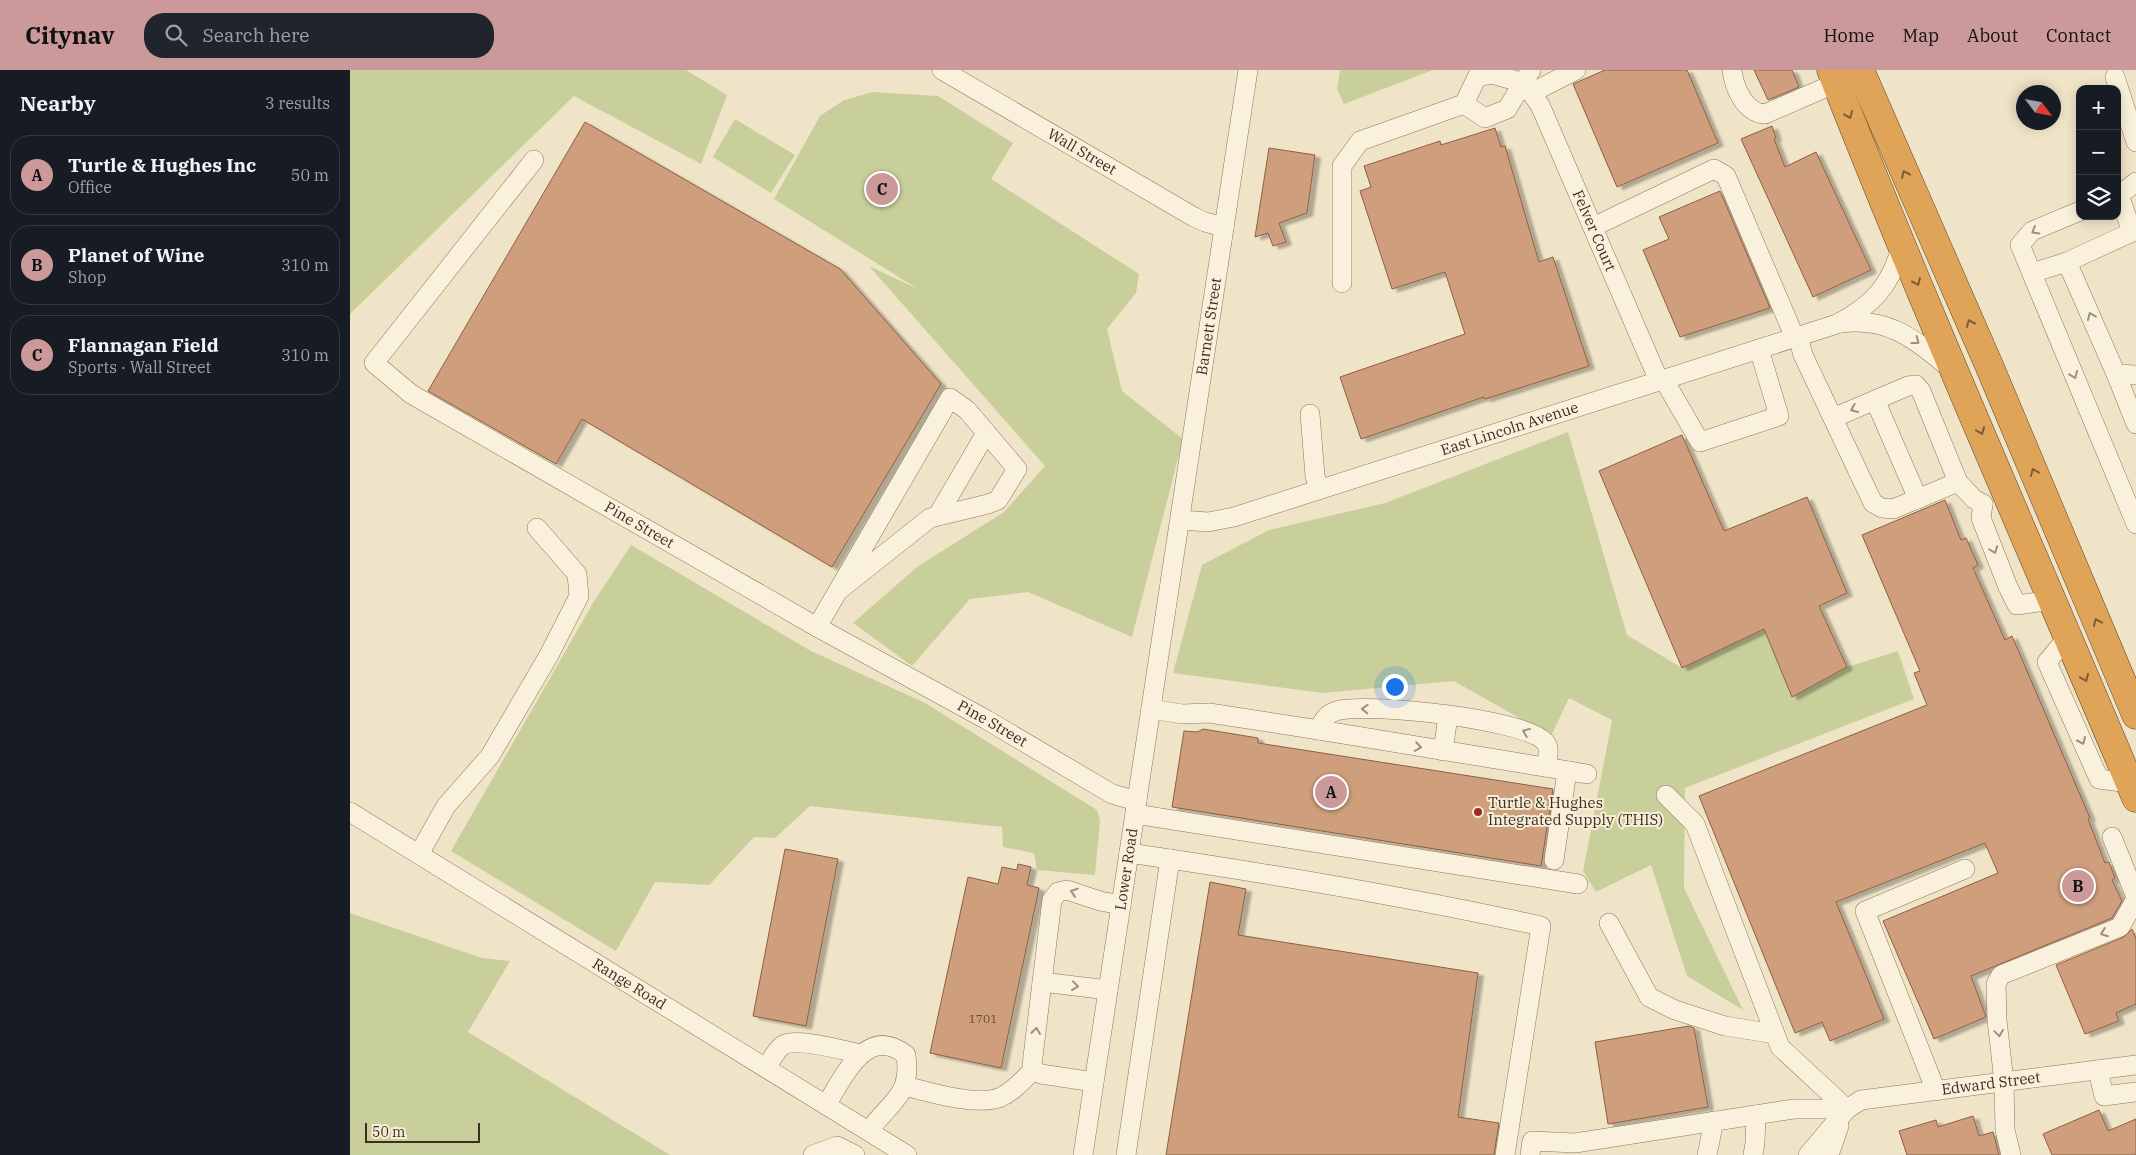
<!DOCTYPE html>
<meta charset="utf-8">
<style>
body{margin:0;font-family:"IBM Plex Serif",serif;background:#20242c;color:#f1f3f6}
.controls{position:absolute;right:15px;top:15px;display:grid;overflow:hidden;border-radius:10px;box-shadow:0 2px 12px #0003}
.controls button{width:45px;height:45px;display:grid;place-items:center;padding:0;border:0;border-bottom:1px solid #363941;background:#171b24;color:#f1f3f6;font:25px sans-serif}
.compass{position:absolute;left:1666px;top:15px;width:45px;height:45px;border-radius:50%;background:#171b24;box-shadow:0 2px 12px #0003;rotate:122deg}
.scale{position:absolute;left:15px;bottom:12px;width:115px;box-sizing:border-box;padding-left:5px;border:2px solid #3d2e20;border-top:0;font-size:14px;line-height:18px;white-space:nowrap;color:#3d2e20;-webkit-text-stroke:4px #f7eed8;paint-order:stroke}
.you{position:absolute;left:1044px;top:616px;width:18px;height:18px;margin:-12px;border:4px solid #fff;border-radius:50%;background:#1a73e8;box-shadow:0 0 0 8px #1a73e833}
.badge{display:grid;place-items:center;width:32px;height:32px;border-radius:50%;background:#cc999b;color:#111;font-size:16px;font-weight:700}
.pin{position:absolute;translate:-50% -50%;border:2px solid #fff;box-shadow:0 1px 5px #0006}
.list{margin:0;padding:0;list-style:none}
h2{display:flex;justify-content:space-between;align-items:center;height:65px;margin:0;padding:0 20px;font-size:21px}
h2 small{font-size:16px;font-weight:400;color:#9ea1a6}
.list li{display:grid;grid-template-columns:32px 1fr auto;gap:15px;align-items:center;box-sizing:border-box;height:80px;margin:0 10px 10px;padding:0 10px;border:1px solid #363941;border-radius:20px}
.list b{display:block;font-size:19px;white-space:nowrap}
.list p{margin:0;font-size:16px;white-space:nowrap;color:#9ea1a6}
.list em{font-size:16px;font-style:normal;color:#9ea1a6}
.icon{flex:none;width:28px;height:28px;fill:none;stroke:currentColor;stroke-width:2;stroke-linecap:round;stroke-linejoin:round}
.map{position:relative;flex:none;width:1786px;height:1085px;overflow:hidden}
header{display:flex;align-items:center;gap:30px;box-sizing:border-box;height:70px;padding:0 25px;background:#cc999b;color:#111}
header strong{font-size:24px}
nav{display:flex;gap:28px;margin-inline-start:auto;font-size:18px}
.search{width:350px;height:45px;background:#20242c;display:flex;align-items:center;gap:12px;box-sizing:border-box;padding:0 18px;border-radius:20px;color:#9ea1a6;font-size:19px}
main{display:flex}
aside{flex:1;background:#171b24}
.map>svg:first-child{display:block}
.green{fill:#c9cf9b}
.building{fill:#cf9f7d;stroke:#8d5f41;filter:url(#shadow)}
.lines{fill:none;stroke-linecap:round;stroke-linejoin:round}
.minor-casing{stroke:#8d765c;stroke-width:20}
.highway-casing{stroke:#5b4430;stroke-width:29}
.minor{stroke:#faf1dc;stroke-width:19}
.highway{stroke:#e0a458;stroke-width:28}
.oneway{stroke:#7e5d36}
.oneway2{stroke:#9c907e}
.poi-dot{fill:#9e2a2b;stroke:#f7eed8;stroke-width:2}
.labels{text-anchor:middle;stroke-width:4;stroke-linejoin:round;paint-order:stroke}
.number-label{font-size:12px;fill:#624a37}
.street-label{font-size:15px;fill:#3d2e20;stroke:#f7eed8}
.poi-label{font-size:15px;fill:#3d2e20;stroke:#f7eed8;text-anchor:start}
</style>
<header>
<strong>Citynav</strong>
<div class="search"><svg class="icon" aria-label="search" viewBox="0 0 24 24"><circle cx="10" cy="10" r="6"/><path d="M15 15l6 6"/></svg>Search here</div>
<nav><a>Home</a><a>Map</a><a>About</a><a>Contact</a></nav>
</header>
<main>
<aside>
<h2>Nearby<small>3 results</small></h2>
<ul class="list">
<li><span class="badge">A</span><div><b>Turtle &amp; Hughes Inc</b><p>Office</p></div><em>50 m</em></li>
<li><span class="badge">B</span><div><b>Planet of Wine</b><p>Shop</p></div><em>310 m</em></li>
<li><span class="badge">C</span><div><b>Flannagan Field</b><p>Sports · Wall Street</p></div><em>310 m</em></li>
</ul>
</aside>
<div class="map">
<svg width="1786" height="1085" viewBox="0 0 1786 1085">
<defs>
<filter id="shadow"><feDropShadow dx="5.5" dy="3" stdDeviation="1" flood-color="#0004"/></filter>
</defs>
<rect width="100%" height="100%" fill="#f0e4c8"/>
<g class="green">
<path d="M0,0H336L377,25L351,94L224,26L0,244Z"/>
<path d="M990,0H1083L994,34L987,19Z"/>
<path d="M523,22L588,26L663,73L641,109L789,204L786,223L757,259L772,321L833,369L782,567L678,522L620,529L562,596L503,553L567,497L654,442L695,396L519,196L568,219L424,129L470,46L494,30Z"/>
<path d="M385,49L445,85L421,123L363,87Z"/>
<path d="M1218,362L1277,565L1332,598L1414,559L1442,627L1497,597L1548,581L1564,629L1335,718L1334,818L1393,940L1337,906L1301,795L1246,822L1233,801L1262,650L1219,628L1201,666L1104,611L973,623L823,603L852,495L919,460L1035,433Z"/>
<path d="M281,475L461,581L575,633L747,740L750,750L745,805L687,800L684,783L653,777L652,757L460,736L425,768L404,767L359,815L305,812L266,881L101,781L243,533Z"/>
<path d="M0,843L132,888L160,891L118,962L320,1085H0Z"/>
</g>
<g class="building">
<path d="M1255,0H1337L1368,73L1267,117L1223,14Z"/>
<path d="M1404,0H1442L1449,17L1418,30Z"/>
<path d="M235,52L490,199L591,314L482,497L232,349L206,394L78,321Z"/>
<path d="M1422,56L1426,68L1424,69L1435,97L1466,82L1521,200L1463,227L1391,69Z"/>
<path d="M1145,58L1151,77L1155,76L1189,192L1203,187L1239,296L1135,329L1134,327L1011,369L990,307L1115,264L1095,202L1042,219L1010,121L1021,117L1014,96L1090,71L1091,75Z"/>
<path d="M919,78L965,85L957,143L929,153L936,172L923,176L918,163L905,167Z"/>
<path d="M1370,121L1420,238L1330,267L1293,180L1319,169L1309,147Z"/>
<path d="M1332,365L1374,461L1457,427L1497,523L1469,536L1497,597L1442,627L1414,559L1332,598L1249,401Z"/>
<path d="M1595,430L1611,470L1616,468L1628,495L1623,498L1655,570L1662,566L1740,748L1738,749L1755,793L1759,792L1765,808L1762,810L1772,831L1762,848L1621,906L1636,947L1584,969L1533,851L1648,803L1635,773L1486,832L1534,949L1480,971L1472,952L1445,963L1349,726L1577,635L1564,603L1570,601L1512,465Z"/>
<path d="M853,659L908,668V673L1203,719L1191,796L822,737L834,661L847,662Z"/>
<path d="M435,779L488,789L456,956L403,946Z"/>
<path d="M668,794L681,797L677,815L689,818L651,998L580,983L618,807L648,814L652,797L667,800Z"/>
<path d="M860,812L896,819L888,865L1128,903L1108,1047L1149,1053L1144,1085H816Z"/>
<path d="M1782,859L1786,868V934L1766,943L1769,951L1735,964L1706,895L1774,867Z"/>
<path d="M1339,956L1344,958L1358,1037L1258,1054L1245,972Z"/>
<path d="M1749,1040L1758,1061L1786,1049V1085H1702L1693,1064Z"/>
<path d="M1623,1046L1629,1066L1643,1062L1649,1085H1557L1549,1061L1586,1050L1588,1057Z"/>
</g>
<g class="lines">
<defs>
<g id="minor">
<path id="s1" d="M592,0L844,147L855,152L874,157"/>
<path d="M1382,0C1384,18 1395,43 1415,44L1486,13"/>
<path d="M1765,7L1786,72"/>
<path id="s2" d="M1174,13L1190,35L1309,311"/>
<path d="M1174,13L1142,4L1127,7L1114,34L1135,48L1157,39L1181,0"/>
<path d="M1181,23L1226,0"/>
<path id="s3" d="M184,90L24,293L61,324L467,557L637,650L762,724L787,731"/>
<path d="M1769,125L1786,112"/>
<path d="M1767,126L1769,125L1782,162L1717,192L1766,304L1786,305"/>
<path d="M1730,141L1682,161L1670,175L1786,454"/>
<path d="M1243,157L1364,99L1376,106L1445,268"/>
<path d="M1682,203L1717,192"/>
<path d="M992,213V96L1010,71L1114,34"/>
<path d="M1491,253C1540,247 1565,270 1601,299"/>
<path d="M1448,266L1453,285L1523,433L1532,438L1543,439L1608,412"/>
<path d="M1766,304L1786,354"/>
<path d="M1314,310L1350,372L1429,346L1409,279"/>
<path d="M1525,330L1568,429"/>
<path d="M960,344L965,406L969,419"/>
<path d="M1483,348L1558,316L1566,315L1571,321L1608,412L1624,429L1633,434"/>
<path d="M1633,434L1631,448L1658,517L1667,535L1703,530"/>
<path d="M588,445L636,363"/>
<path id="s4" d="M830,450L858,452L884,447L1487,254C1523,235 1540,216 1551,178"/>
<path d="M467,557L600,328L617,340L667,399L648,430L638,434L580,448L488,521"/>
<path d="M1718,567L1697,592L1749,709L1780,713"/>
<path d="M801,639L832,644L859,643L969,660L1237,704"/>
<path d="M969,660C972,651 976,644 986,641C1016,632 1175,649 1195,672C1201,678 1197,689 1196,697"/>
<path d="M1093,681L1098,646"/>
<path d="M1316,725L1345,754L1430,977L1497,1039"/>
<path id="s5" d="M0,742L557,1085"/>
<path d="M785,744L1228,814"/>
<path d="M1762,767L1786,827"/>
<path d="M779,783C917,803 1054,826 1191,856L1155,1085"/>
<path d="M69,784L96,736L140,686L199,585L229,526L227,504L187,458"/>
<path d="M1204,790L1217,701"/>
<path d="M1259,853L1299,927L1325,940L1375,956L1425,964"/>
<path d="M692,912L758,920"/>
<path d="M417,997C421,990 426,980 433,975C449,967 494,981 512,984"/>
<path d="M1748,1000L1754,1026L1786,1022"/>
<path d="M744,1012L691,1004L685,1001L682,995L702,830L708,822L717,820L750,831L771,835"/>
<path d="M555,1016C579,1022 628,1037 651,1027C664,1021 674,1009 684,999"/>
<path d="M1586,1021L1515,841L1615,799"/>
<path d="M476,1035C494,1007 516,954 556,985C562,1026 540,1031 519,1061"/>
<path d="M463,1085L487,1076L505,1085"/>
<path id="s6" d="M733,1085L898,0"/>
<path d="M776,1085L820,789"/>
<path d="M1180,1085L1182,1071L1225,1073L1444,1039H1497"/>
<path d="M1357,1085L1364,1051"/>
<path d="M1403,1085L1405,1073L1406,1045"/>
<path id="s7" d="M1458,1085L1497,1039L1511,1030L1786,995"/>
<path d="M1479,1085L1489,1056"/>
<path d="M1661,1085L1655,1060L1654,1012L1647,950L1646,914L1651,905L1770,857L1786,829"/>
</g>
<g id="highway">
<path d="M1481,0C1577,245 1684,485 1786,728"/>
<path d="M1510,0L1638,293L1786,645"/>
</g>
</defs>
<use href="#minor" class="minor-casing"/>
<use href="#highway" class="highway-casing"/>
<use href="#minor" class="minor"/>
<use href="#highway" class="highway"/>
</g>
<defs><path id="oneway-chevron" d="M-2-3.5L2.5 0L-2 3.5" fill="none" stroke-width="1.6" stroke-linecap="round" stroke-linejoin="round" transform="scale(1.25)"/></defs>
<g class="oneway">
<use href="#oneway-chevron" transform="translate(1499 45) rotate(68)"/>
<use href="#oneway-chevron" transform="translate(1555 104) rotate(-114)"/>
<use href="#oneway-chevron" transform="translate(1567 212) rotate(66)"/>
<use href="#oneway-chevron" transform="translate(1620 253) rotate(-114)"/>
<use href="#oneway-chevron" transform="translate(1631 361) rotate(67)"/>
<use href="#oneway-chevron" transform="translate(1684 402) rotate(-113)"/>
<use href="#oneway-chevron" transform="translate(1747 552) rotate(-113)"/>
<use href="#oneway-chevron" transform="translate(1735 608) rotate(67)"/>
</g>
<g class="oneway2">
<use href="#oneway-chevron" transform="translate(1685 161) rotate(149)"/>
<use href="#oneway-chevron" transform="translate(1741 246) rotate(-113)"/>
<use href="#oneway-chevron" transform="translate(1566 271) rotate(37)"/>
<use href="#oneway-chevron" transform="translate(1724 305) rotate(68)"/>
<use href="#oneway-chevron" transform="translate(1504 339) rotate(157)"/>
<use href="#oneway-chevron" transform="translate(1644 480) rotate(69)"/>
<use href="#oneway-chevron" transform="translate(1015 639) rotate(-178)"/>
<use href="#oneway-chevron" transform="translate(1176 662) rotate(-158)"/>
<use href="#oneway-chevron" transform="translate(1732 671) rotate(66)"/>
<use href="#oneway-chevron" transform="translate(1068 677) rotate(9)"/>
<use href="#oneway-chevron" transform="translate(724 822) rotate(-162)"/>
<use href="#oneway-chevron" transform="translate(1754 863) rotate(159)"/>
<use href="#oneway-chevron" transform="translate(725 916) rotate(7)"/>
<use href="#oneway-chevron" transform="translate(686 961) rotate(-83)"/>
<use href="#oneway-chevron" transform="translate(1649 963) rotate(82)"/>
</g>
<circle class="poi-dot" cx="1128" cy="742" r="5"/>
<g class="labels">
<g class="number-label">
<text x="633" y="953">1701</text>
</g>
<g class="street-label">
<text dy="5" stroke="none"><textPath href="#s1" startOffset="162">Wall Street</textPath></text>
<text dy="5" stroke="none"><textPath href="#s2" startOffset="164">Felver Court</textPath></text>
<text dy="5" stroke="none"><textPath href="#s6" startOffset="838">Barnett Street</textPath></text>
<text dy="5" stroke="none"><textPath href="#s4" startOffset="344">East Lincoln Avenue</textPath></text>
<text dy="5" stroke="none"><textPath href="#s3" startOffset="570">Pine Street</textPath></text>
<text dy="5" stroke="none"><textPath href="#s3" startOffset="975">Pine Street</textPath></text>
<text dy="5" stroke="none"><textPath href="#s6" startOffset="289">Lower Road</textPath></text>
<text dy="5" stroke="none"><textPath href="#s5" startOffset="328">Range Road</textPath></text>
<text dy="5" stroke="none"><textPath href="#s7" startOffset="208">Edward Street</textPath></text>
</g>
<g class="poi-label">
<text x="1138" y="738">Turtle &amp; Hughes<tspan x="1138" dy="17">Integrated Supply (THIS)</tspan></text>
</g>
</g>
</svg>
<div class="controls">
<button>+</button>
<button>−</button>
<button><svg class="icon" aria-label="layers" viewBox="0 0 24 24"><path d="M12 4l9 5-9 5-9-5zM3 14l9 5 9-5"/></svg></button>
</div>
<svg class="compass" viewBox="-18 -18 36 36"><path d="M0-13l5 13h-10z" fill="#e53935"/><path d="M0 13l5-13h-10z" fill="#9ea1a6"/></svg>
<div class="scale">50 m</div>
<div class="you"></div>
<div class="pin badge" style="left:981px;top:722px">A</div>
<div class="pin badge" style="left:1728px;top:816px">B</div>
<div class="pin badge" style="left:532px;top:119px">C</div>
</div>
</main>
